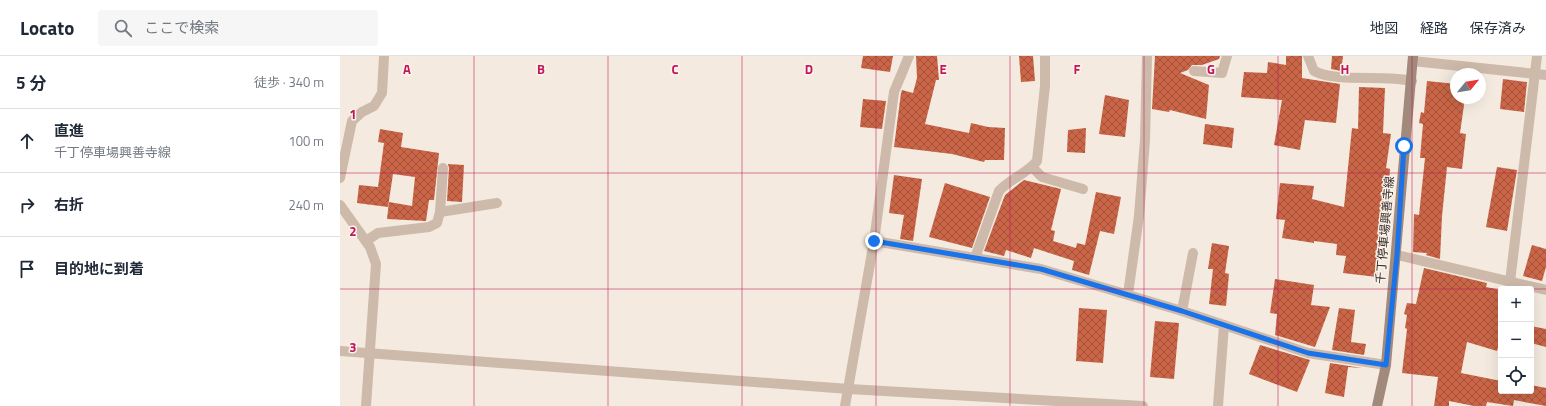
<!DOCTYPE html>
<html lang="ja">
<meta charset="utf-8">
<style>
body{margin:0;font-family:"Titillium Web","Noto Sans JP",sans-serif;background:#f6f6f7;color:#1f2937}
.controls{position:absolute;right:12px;bottom:12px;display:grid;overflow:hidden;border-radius:4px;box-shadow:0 4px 16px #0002}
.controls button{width:36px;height:36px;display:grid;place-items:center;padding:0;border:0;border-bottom:1px solid #e0e1e3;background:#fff;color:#1f2937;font:20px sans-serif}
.compass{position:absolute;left:1110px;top:12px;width:36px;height:36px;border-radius:50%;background:#fff;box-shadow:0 4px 16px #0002;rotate:60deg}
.stop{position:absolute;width:12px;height:12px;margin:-9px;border:3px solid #1a73e8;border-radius:50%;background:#fff}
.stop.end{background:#1a73e8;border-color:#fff;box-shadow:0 1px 4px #0008}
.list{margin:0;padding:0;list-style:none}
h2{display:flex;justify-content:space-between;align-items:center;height:52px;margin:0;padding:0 16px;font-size:17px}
h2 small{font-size:13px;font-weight:400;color:#747a83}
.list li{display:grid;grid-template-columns:26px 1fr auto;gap:12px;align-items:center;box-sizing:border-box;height:64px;padding:0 16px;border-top:1px solid #e0e1e3}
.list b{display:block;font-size:15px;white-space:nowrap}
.list p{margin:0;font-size:13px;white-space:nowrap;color:#747a83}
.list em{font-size:13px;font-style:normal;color:#747a83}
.icon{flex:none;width:22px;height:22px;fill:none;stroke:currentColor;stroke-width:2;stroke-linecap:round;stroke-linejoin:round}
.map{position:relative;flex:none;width:1206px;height:350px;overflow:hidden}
header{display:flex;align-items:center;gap:24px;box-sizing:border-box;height:56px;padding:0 20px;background:#fff;border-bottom:1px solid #e0e1e3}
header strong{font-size:19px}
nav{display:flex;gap:22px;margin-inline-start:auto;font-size:14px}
.search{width:280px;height:36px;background:#f6f6f7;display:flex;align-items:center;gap:10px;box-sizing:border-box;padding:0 14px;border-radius:4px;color:#747a83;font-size:15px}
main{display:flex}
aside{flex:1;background:#fff}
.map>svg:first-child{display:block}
.building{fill:url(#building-cross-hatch)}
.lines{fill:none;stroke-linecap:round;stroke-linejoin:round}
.minor{stroke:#cdbaaa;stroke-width:10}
.tertiary{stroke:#cdbaaa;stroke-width:10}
.secondary{stroke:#a1897b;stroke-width:10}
.route{stroke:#1a73e8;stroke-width:5}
.grid{fill:none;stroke:#c2185b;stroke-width:1;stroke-opacity:0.55}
.labels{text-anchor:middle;stroke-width:3;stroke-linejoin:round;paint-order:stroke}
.street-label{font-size:12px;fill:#3a2f2a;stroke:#fbf4ec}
.grid-label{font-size:13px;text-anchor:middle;font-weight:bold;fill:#c2185b;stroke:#fbf4ec;stroke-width:3;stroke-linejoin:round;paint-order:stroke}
</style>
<header>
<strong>Locato</strong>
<div class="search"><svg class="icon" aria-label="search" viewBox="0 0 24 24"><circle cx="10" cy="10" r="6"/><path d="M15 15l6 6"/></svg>ここで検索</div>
<nav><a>地図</a><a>経路</a><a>保存済み</a></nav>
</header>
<main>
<aside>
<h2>5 分<small>徒歩 · 340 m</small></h2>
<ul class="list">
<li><svg class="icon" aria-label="ahead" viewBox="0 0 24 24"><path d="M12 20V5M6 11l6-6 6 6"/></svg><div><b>直進</b><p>千丁停車場興善寺線</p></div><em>100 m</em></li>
<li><svg class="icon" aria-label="right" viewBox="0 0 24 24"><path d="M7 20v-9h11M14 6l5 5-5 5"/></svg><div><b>右折</b></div><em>240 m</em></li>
<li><svg class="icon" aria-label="arrive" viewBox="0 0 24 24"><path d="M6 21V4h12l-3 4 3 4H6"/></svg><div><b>目的地に到着</b></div></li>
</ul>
</aside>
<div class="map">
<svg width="1206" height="350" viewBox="0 0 1206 350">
<defs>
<pattern id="building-cross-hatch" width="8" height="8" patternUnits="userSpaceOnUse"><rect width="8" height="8" fill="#ca6647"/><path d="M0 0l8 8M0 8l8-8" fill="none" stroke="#a5543b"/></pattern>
</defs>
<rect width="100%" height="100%" fill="#f4eadf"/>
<g class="building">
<path d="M523,0H553L550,16L521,12Z"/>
<path d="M576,0H597L599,24H596L585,68L629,77L631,67L648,71L665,72L664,104H645L644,106L612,98L554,91L561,37L562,34L573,37L577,22Z"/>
<path d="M679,0H693L695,25L681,26Z"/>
<path d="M815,0H880L879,3L862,9H852L848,14L840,17L869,29L866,63L830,54L829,56L812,53Z"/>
<path d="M946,0H962V22L1000,28L996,67L965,64L960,94L934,89L942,44L901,41L904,16L927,17L928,6L946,9Z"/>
<path d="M992,0H1003L1001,15L991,13Z"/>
<path d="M1163,23L1187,26L1184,56L1160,53Z"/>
<path d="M1087,25L1116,28V42H1125L1120,77L1126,78L1122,113L1107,111L1102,160L1100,203L1086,199L1087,197L1073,196L1074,158L1079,159L1085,102H1080L1083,68L1079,67L1081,56L1084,57Z"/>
<path d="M1019,31L1045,32L1043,77L1051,78L1046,112L1050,113L1048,141L1046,140L1037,221L1003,217L1006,200L996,199L997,188L974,185V187L942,182L945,164L936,163L940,127L974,130L972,143L1004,151L1012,72L1018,73Z"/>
<path d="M765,39L789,44L785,81L759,78Z"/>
<path d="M523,43L546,45L542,73L520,71Z"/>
<path d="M865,68L894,72L892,92L863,88Z"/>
<path d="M746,72L745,97L727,96L728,74Z"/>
<path d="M40,73L63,77L61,91L99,97L94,144H89L86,165L47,163L49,146L72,150L75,121L53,118L48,151L17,147L19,129L38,131L44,87L38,86Z"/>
<path d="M108,108L124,109L122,146L107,145L109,112Z"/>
<path d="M1157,111L1177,114L1167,175L1146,171Z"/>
<path d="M554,119L582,123L573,185L560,183L564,159L549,157Z"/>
<path d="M684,124L721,133L711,174L715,175L713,185L736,192L737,187L745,189L756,136L781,141L774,178L760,175L749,219L732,214L734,205L694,192L691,202L666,194L664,200L644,195L665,139Z"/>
<path d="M605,127L650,141L632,192L589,181Z"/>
<path d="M872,187L889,190L885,217L889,218L886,250L869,248L873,213H868Z"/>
<path d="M1192,189L1206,193V211L1202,225L1183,220Z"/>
<path d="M1084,212L1147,227L1146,231L1161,234V281L1157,295L1127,286L1121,317L1161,325V335H1191V329L1206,332V350L1174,344L1173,350L1147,346L1146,350H1134L1109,345V350H1094L1098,321L1062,317L1067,273L1065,272L1067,259L1064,258L1067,247L1076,248Z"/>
<path d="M935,223L974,229L971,249L990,251L975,291L935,279L937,258L930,257Z"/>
<path d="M739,252L767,254L763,307L736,305Z"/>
<path d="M999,252L1015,254L1011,286L1026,288L1024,299L992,294Z"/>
<path d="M815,265L839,267L834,323L810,321Z"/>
<path d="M1191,270L1206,273V291L1191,287Z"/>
<path d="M920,289L970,304L957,336L909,318Z"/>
<path d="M990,307L1022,312L1008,311L1004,341L985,337Z"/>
</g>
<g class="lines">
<g class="minor">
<path d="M968,0L974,15C997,27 1044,18 1072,25"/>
<path d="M854,15L882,17L887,0"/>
<path d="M692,111L702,121L743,133"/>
<path d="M0,122L12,65L22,56L34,50L42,37L44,0"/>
<path d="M0,149L30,191L36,208L26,350"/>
<path d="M100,156L157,147"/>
<path d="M26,185L38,177L89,171L97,167L100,156L103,112"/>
<path d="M534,185L701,213L842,255L968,297L1046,309"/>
<path d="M1057,199L1206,234"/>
<path d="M635,202L659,135C670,123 686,118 697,105L705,30V0"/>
<path d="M1170,226L1197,0"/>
<path d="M788,238L799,160L805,84L807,0"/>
<path d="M842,255L853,197"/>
<path d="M505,350L534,185L554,36L569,0"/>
<path d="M878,350L884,269"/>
</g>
<g class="tertiary">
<path d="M1073,5L1206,19"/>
<path d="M0,295L509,333L803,350"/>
</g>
<path class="secondary" d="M1037,350L1046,309L1073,0"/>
</g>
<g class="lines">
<path class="route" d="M534,185L701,213L842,255L968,297L1046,309L1057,199L1064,90"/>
</g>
<path class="grid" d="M134,0V350M268,0V350M402,0V350M536,0V350M670,0V350M804,0V350M938,0V350M1072,0V350M0,117H1206M0,233H1161M1191,233H1206"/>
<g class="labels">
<g class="street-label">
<text transform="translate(1045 174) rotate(-85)" y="4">千丁停車場興善寺線</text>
</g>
</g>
<g class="grid-label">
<text x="67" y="18">A</text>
<text x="201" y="18">B</text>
<text x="335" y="18">C</text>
<text x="469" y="18">D</text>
<text x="603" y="18">E</text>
<text x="737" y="18">F</text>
<text x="871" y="18">G</text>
<text x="1005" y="18">H</text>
<text x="13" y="63">1</text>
<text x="13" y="180">2</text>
<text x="13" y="296">3</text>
</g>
</svg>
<div class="controls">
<button>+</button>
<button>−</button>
<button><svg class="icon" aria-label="locate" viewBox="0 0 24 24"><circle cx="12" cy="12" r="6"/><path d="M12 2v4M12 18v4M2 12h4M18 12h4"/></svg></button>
</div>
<svg class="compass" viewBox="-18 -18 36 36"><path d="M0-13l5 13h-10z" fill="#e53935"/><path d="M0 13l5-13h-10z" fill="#747a83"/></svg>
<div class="stop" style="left:1064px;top:90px"></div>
<div class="stop end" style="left:534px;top:185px"></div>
</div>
</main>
